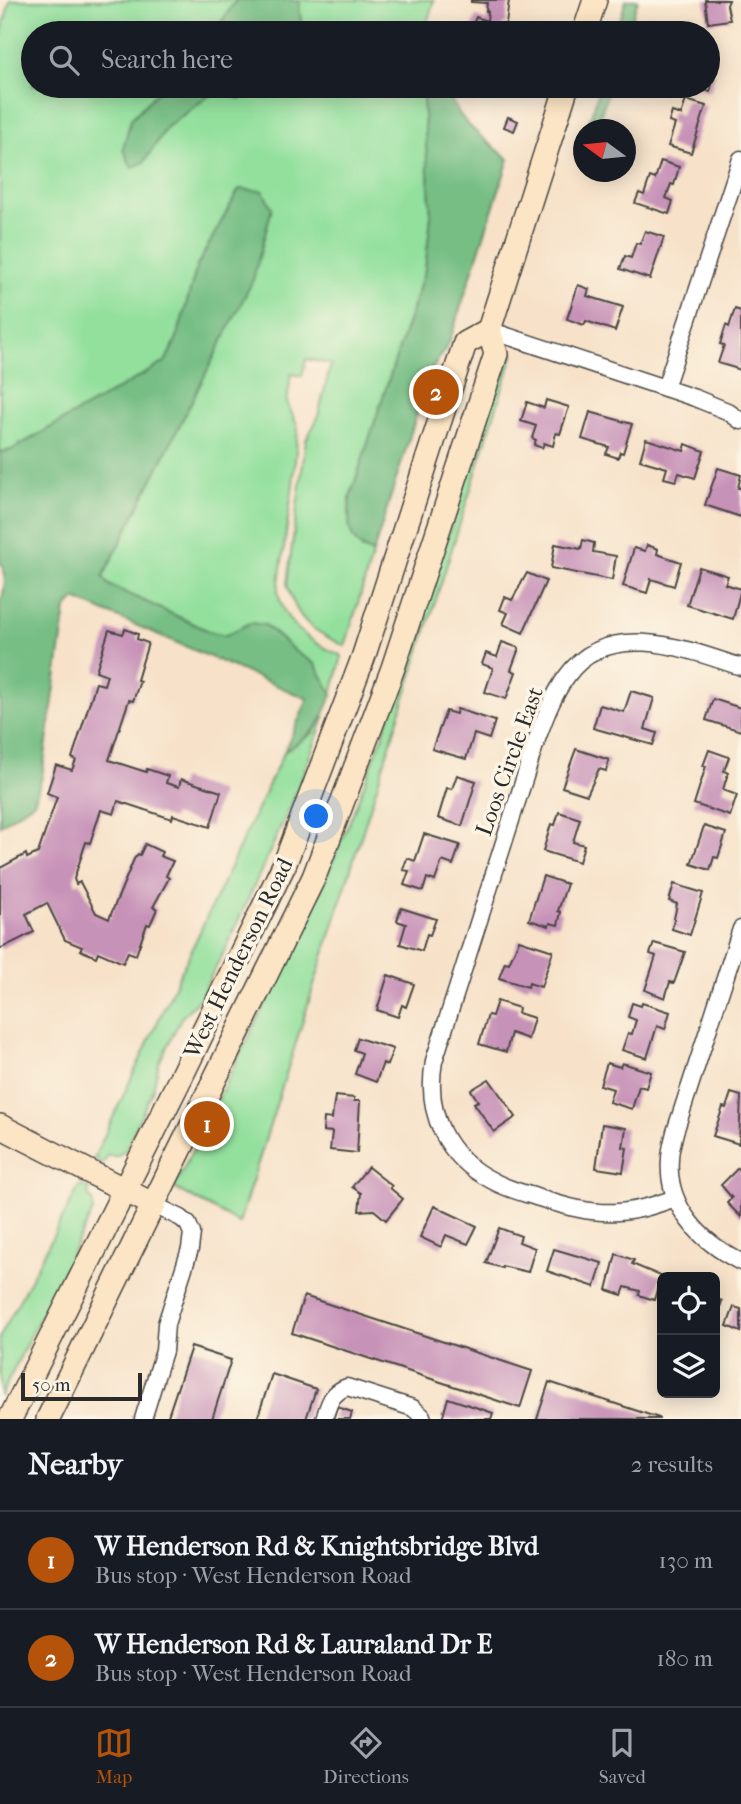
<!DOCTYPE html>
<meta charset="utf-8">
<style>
body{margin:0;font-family:"IM FELL French Canon",serif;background:#20242c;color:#f1f3f6}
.controls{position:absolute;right:21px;bottom:21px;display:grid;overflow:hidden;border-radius:10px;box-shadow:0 4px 18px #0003}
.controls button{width:63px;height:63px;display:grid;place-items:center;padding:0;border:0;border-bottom:2px solid #363941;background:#171b24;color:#f1f3f6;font:35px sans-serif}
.compass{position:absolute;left:573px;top:119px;width:63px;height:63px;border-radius:50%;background:#171b24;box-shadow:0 4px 18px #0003;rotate:285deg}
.scale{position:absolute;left:21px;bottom:18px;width:121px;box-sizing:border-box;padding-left:7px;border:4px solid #2b2b2b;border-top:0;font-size:19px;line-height:24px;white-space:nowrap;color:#2b2b2b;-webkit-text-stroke:5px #fcf5e5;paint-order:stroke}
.you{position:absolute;left:317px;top:817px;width:24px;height:24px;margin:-18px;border:5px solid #fff;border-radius:50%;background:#1a73e8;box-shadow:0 0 0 10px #1a73e833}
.badge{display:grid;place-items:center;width:46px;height:46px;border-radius:50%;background:#b45309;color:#fff;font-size:23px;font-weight:700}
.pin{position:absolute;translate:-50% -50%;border:4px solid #fff;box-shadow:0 2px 7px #0006}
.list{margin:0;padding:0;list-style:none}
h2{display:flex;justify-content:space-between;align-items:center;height:91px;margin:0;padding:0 28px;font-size:30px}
h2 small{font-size:23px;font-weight:400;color:#9ea1a6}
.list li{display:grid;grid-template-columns:46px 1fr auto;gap:21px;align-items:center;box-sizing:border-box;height:98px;padding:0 28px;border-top:2px solid #363941}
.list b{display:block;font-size:26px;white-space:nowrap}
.list p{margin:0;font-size:23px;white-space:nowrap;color:#9ea1a6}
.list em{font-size:23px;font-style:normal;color:#9ea1a6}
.icon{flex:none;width:38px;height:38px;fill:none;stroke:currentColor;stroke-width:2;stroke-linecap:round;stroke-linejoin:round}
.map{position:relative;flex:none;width:741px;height:1419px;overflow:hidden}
.search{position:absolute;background:#171b24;box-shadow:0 4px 18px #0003;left:21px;right:21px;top:21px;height:77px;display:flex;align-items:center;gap:18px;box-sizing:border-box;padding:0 24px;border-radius:38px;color:#9ea1a6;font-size:26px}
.sheet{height:287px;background:#171b24}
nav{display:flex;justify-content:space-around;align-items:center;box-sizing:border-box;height:98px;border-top:2px solid #363941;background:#171b24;font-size:19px;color:#9ea1a6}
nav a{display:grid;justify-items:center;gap:4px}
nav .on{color:#b45309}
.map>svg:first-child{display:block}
.green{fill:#93e09d;stroke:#5f8664;stroke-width:2}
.forest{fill:#76be84;stroke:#507458;stroke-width:2}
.building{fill:#c792b8}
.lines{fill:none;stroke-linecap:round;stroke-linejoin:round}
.street-casing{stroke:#4a4643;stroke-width:19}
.secondary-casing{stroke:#4a4643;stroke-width:26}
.street{stroke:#fff;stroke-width:16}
.secondary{stroke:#fce5c4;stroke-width:23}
.labels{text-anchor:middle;stroke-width:7;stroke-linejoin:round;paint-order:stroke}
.street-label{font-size:23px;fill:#2b2b2b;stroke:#fcf5e5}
</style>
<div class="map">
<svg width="741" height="1419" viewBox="0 0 741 1419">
<rect width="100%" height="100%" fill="#fcf5e5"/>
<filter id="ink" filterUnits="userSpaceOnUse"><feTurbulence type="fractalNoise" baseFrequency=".0143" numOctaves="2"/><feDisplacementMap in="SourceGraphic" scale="14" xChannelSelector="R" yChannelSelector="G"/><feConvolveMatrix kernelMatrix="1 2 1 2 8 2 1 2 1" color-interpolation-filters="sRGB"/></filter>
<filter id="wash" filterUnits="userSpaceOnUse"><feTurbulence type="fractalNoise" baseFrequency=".00686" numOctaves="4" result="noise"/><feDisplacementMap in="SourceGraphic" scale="28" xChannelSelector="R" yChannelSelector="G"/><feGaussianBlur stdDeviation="1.57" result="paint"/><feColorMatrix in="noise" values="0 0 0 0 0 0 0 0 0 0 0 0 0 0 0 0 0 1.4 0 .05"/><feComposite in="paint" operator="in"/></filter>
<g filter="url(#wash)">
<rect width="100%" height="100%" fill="#f7e2c9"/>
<g class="green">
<path d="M10,0H236L214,33H33V86H163L131,119L144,162L167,127L219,88L266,90L271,86H422L431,216L425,270L350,497L362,549L373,553L345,646C311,630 297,621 287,584L306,440L317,420L331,364L306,359L302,376L291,374L287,403L298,427L293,484L278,590C282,625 312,643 342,656L332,694L315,664L296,652L265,625L250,623L226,635L211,632L109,585L103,577L253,279L197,266L177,338L165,362L11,450L0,452V40Z"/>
<path d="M299,0H434L424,33H302Z"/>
<path d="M514,352L239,1223L174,1188L313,907L351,818L382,738L505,362Z"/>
<path d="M325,716L294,798L226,948L199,999L181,1018L159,1063L153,1089L126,1149L118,1156H107L103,1164L94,1158L284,752L312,734Z"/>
<path d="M80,1185L89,1189L88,1195L93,1201V1211L0,1397V1337Z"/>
</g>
<g class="forest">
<path d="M236,0H299L302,33H214Z"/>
<path d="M626,0H638L627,33H616Z"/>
<path d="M163,86H271L266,90L240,99L219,88L167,127L144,162L132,168L123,149L131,119Z"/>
<path d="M422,86H447C454,120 483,138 509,159L449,343L430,372L373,553C345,543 348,521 350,497L425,270L431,216Z"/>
<path d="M600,86H610L596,129H587Z"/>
<path d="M239,189L263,191L272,208L253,280L103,577L109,585L211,632L226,635L250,623L265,625L296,652L315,664L332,694C321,728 313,733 284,752L308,699L75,599L66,609L42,777L34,802L0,825V604C5,590 8,574 0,561V452L11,450L165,362L177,338L197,266Z"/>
</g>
<g id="blocks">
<g class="building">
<path d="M471,0H509L506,24H503L500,33H469L476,17L487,21L488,11H486L487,3L471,2Z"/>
<path d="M705,0H729L727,5L730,20L708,23Z"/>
<path d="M708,71L715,74L710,92L693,86H708Z"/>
<path d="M686,100L706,106L691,153L668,146L675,124L669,122L672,112L681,115Z"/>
<path d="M508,117L518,121L514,131L504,127Z"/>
<path d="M661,161L679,167L674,185L671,184L666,198L673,201L669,214L635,203L639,193L644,195L650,177L655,179Z"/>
<path d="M645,231L664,237L650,279L620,269L625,256L631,258L636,243L640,244Z"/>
<path d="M578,285L589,289L587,296L623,307L615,331L586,321L584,325L567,319Z"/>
<path d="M735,309L741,311V370L718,363L724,345L720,344L726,325L729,327Z"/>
<path d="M546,400L569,407L560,434L556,433L553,446L544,443L542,448L534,445L536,440L532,438L536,426L521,421L527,402L544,408Z"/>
<path d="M590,412L632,424L623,453L620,452L618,458L606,454L609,447L582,439Z"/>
<path d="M646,439L684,451L686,444L704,451L695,478L679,473L676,481L664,478L667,468L640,460Z"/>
<path d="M718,468L741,475L738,488H741V517L705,505Z"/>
<path d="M583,540L594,543L593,552L616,556L612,580L551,568L555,544L581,549Z"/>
<path d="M647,545L658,549L657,554L681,562L674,586L651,579L647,593L623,586L634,548L645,551Z"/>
<path d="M699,567L728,576L725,584L741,589L733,619L687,605Z"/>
<path d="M527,573L546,581L523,633L503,624L508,613L500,610L505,597L512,600Z"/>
<path d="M125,629L138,634L137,639L148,643L137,680L140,681L133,701L129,700L109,760L146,772L147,769L168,776L166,783L179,787L181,779L221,792L210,827L173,815L172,819L118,801L114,814L101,810L90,843L86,842L74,879L76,884L80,882L96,913L109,919L134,859L138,854L140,855L145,844L162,852L160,856L173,861L166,876L169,878L153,907L157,909L150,925L147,924L136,955L128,952L123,963L98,952L96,957L80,950L82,947L65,940L47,903L26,914L34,932L0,949V868L26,854L27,858L38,853L57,797L47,793L56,765L72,770L76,760L72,758L96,683L104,685L107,675L96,671L109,630L123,634Z"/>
<path d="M502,642L519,648L511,670L516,672L506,699L485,692L493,668L482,664L486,653L497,657Z"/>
<path d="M631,691L654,698L645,729L657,733L653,745L593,728L600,705L624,712Z"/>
<path d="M713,699L741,708V731L706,720Z"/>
<path d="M457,709L495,721L489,739L474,734L466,759L432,749L446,711L456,714Z"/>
<path d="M576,749L609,760L606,771L599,769L587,795L562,787Z"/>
<path d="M709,750L729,757L724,771L728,773L723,790L737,795L730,816L694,804L706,766H703Z"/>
<path d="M457,775L476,781L462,826L438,818L447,788L452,789Z"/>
<path d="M559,812L580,819L573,842L584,845L579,862L543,851L551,824L555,825Z"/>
<path d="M704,826L726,833L718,858L714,857L710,870L691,864Z"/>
<path d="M424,834L460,845L453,865L442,861L435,881L427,878L423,891L404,885L409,871L403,870L407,858L415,861Z"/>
<path d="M543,876L567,884L558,911L561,912L558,925L550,923L549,926L529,920Z"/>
<path d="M674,884L703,893L690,935L672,929L677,904L669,901Z"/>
<path d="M401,908L436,919L430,935L427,934L422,951L400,944L406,924L397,921Z"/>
<path d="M519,940L553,951L541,987L529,983L528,987L499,978L505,962L509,963Z"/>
<path d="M654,943L685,952L674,983L670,982L665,998L645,990L656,956L650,954Z"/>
<path d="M388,975L414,984L406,1007L402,1005L398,1017L377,1010Z"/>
<path d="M497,1001L519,1008L518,1013L534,1018L528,1039L511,1033L506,1052L479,1044L488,1015L492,1016Z"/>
<path d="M632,1003L641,1006L642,1003L670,1012L665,1029L657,1026L647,1058L622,1050L628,1033L632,1034L636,1020L628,1017Z"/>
<path d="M358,1038L393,1049L387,1065L383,1063L376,1082L355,1074L362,1053L354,1050Z"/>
<path d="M607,1063L620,1067L622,1063L651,1072L646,1088L639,1086L632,1109L609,1102L613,1089L600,1085Z"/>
<path d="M489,1079L516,1117L494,1132L474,1103L478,1101L471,1090Z"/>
<path d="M731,1093L741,1096L739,1144L713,1136L723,1107L726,1108Z"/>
<path d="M335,1096L354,1098V1101H360L357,1153L330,1150L332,1132L323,1131L324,1118L332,1119Z"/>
<path d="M602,1124L626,1128L623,1147L627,1148L623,1172L596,1168Z"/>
<path d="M368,1167L392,1186L390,1188L403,1199L386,1220L374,1210L359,1211L361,1193L352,1187Z"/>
<path d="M738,1168L741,1171V1217L727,1203L732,1198L721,1185Z"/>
<path d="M434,1206L477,1226L468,1244L446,1235L441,1247L420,1237Z"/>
<path d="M499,1228L521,1236L519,1242L535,1248L528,1272L502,1266V1268L486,1263Z"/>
<path d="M554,1249L602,1263L595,1287L547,1271Z"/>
<path d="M616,1254L634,1260L632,1264L661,1276L654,1300L639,1295L640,1291L625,1287L622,1295L607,1290Z"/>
<path d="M304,1296L532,1371L520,1408L292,1333Z"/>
<path d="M715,1298L722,1301L715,1322Z"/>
<path d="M734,1307L741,1309V1332L727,1326Z"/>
<path d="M191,1347L231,1360L212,1419H167Z"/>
<path d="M272,1374L316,1389L306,1419H257Z"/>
<path d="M549,1382L659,1418V1419H537Z"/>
<path d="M448,1398L493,1413L491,1419H442Z"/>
<path d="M337,1407L352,1412L350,1419H333Z"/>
</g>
</g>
</g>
<g filter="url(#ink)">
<use href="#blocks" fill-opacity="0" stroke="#4a4643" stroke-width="2"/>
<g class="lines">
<defs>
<g id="street">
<path d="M489,330L695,398L727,411L741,421"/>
<path d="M665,388L741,159"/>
<path d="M741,929L675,1132C673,1141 670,1150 670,1159C666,1207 701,1242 741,1262"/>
<path d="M675,1198C656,1205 638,1211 618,1212C591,1214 564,1206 539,1198C524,1193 507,1189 493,1181C445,1157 425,1113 434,1061L537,739C545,717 553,695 567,676C608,618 687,649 741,667"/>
<path d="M143,1419L164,1351L166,1324L190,1249L192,1233L188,1224L181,1218L154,1205"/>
<path d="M324,1419C329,1403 331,1393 347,1387L413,1408L422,1416L423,1419"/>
</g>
<g id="secondary">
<path d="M584,33L595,0"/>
<path d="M0,1126L154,1205"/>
<path d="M10,1419L181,1077L285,863L363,658L465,343L489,330"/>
<path d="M48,1419L314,877L393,668L496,354L489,330L567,86"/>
</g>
</defs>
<use href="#street" class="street-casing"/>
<use href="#secondary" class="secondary-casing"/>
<use href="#street" class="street"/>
<use href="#secondary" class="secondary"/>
</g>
</g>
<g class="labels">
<g class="street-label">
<text transform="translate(509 761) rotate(-70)" y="8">Loos Circle East</text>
<text transform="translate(238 958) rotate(-64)" y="8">West Henderson Road</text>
</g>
</g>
</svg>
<div class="controls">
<button><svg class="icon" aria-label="locate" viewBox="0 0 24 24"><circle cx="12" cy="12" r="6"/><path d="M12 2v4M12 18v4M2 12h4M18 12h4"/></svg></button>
<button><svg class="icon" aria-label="layers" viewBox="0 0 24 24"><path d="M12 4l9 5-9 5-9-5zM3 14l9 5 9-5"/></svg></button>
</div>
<svg class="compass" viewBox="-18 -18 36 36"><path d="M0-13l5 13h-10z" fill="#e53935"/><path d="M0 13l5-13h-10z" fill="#9ea1a6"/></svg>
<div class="scale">50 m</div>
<div class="you"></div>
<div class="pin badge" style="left:207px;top:1124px">1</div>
<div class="pin badge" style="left:436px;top:392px">2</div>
<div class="search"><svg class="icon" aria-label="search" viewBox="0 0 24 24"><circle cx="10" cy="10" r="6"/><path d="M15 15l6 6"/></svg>Search here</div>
</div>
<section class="sheet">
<h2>Nearby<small>2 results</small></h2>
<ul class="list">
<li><span class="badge">1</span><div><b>W Henderson Rd &amp; Knightsbridge Blvd</b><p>Bus stop · West Henderson Road</p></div><em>130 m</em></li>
<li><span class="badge">2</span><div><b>W Henderson Rd &amp; Lauraland Dr E</b><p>Bus stop · West Henderson Road</p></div><em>180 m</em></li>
</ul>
</section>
<nav>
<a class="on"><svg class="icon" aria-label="map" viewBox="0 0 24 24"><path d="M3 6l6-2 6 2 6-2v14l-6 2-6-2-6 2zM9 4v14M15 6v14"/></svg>Map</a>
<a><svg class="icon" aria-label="directions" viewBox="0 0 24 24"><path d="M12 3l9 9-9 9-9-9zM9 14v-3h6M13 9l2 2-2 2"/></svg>Directions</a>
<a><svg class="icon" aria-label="saved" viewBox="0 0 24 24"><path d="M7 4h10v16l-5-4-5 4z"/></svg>Saved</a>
</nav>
